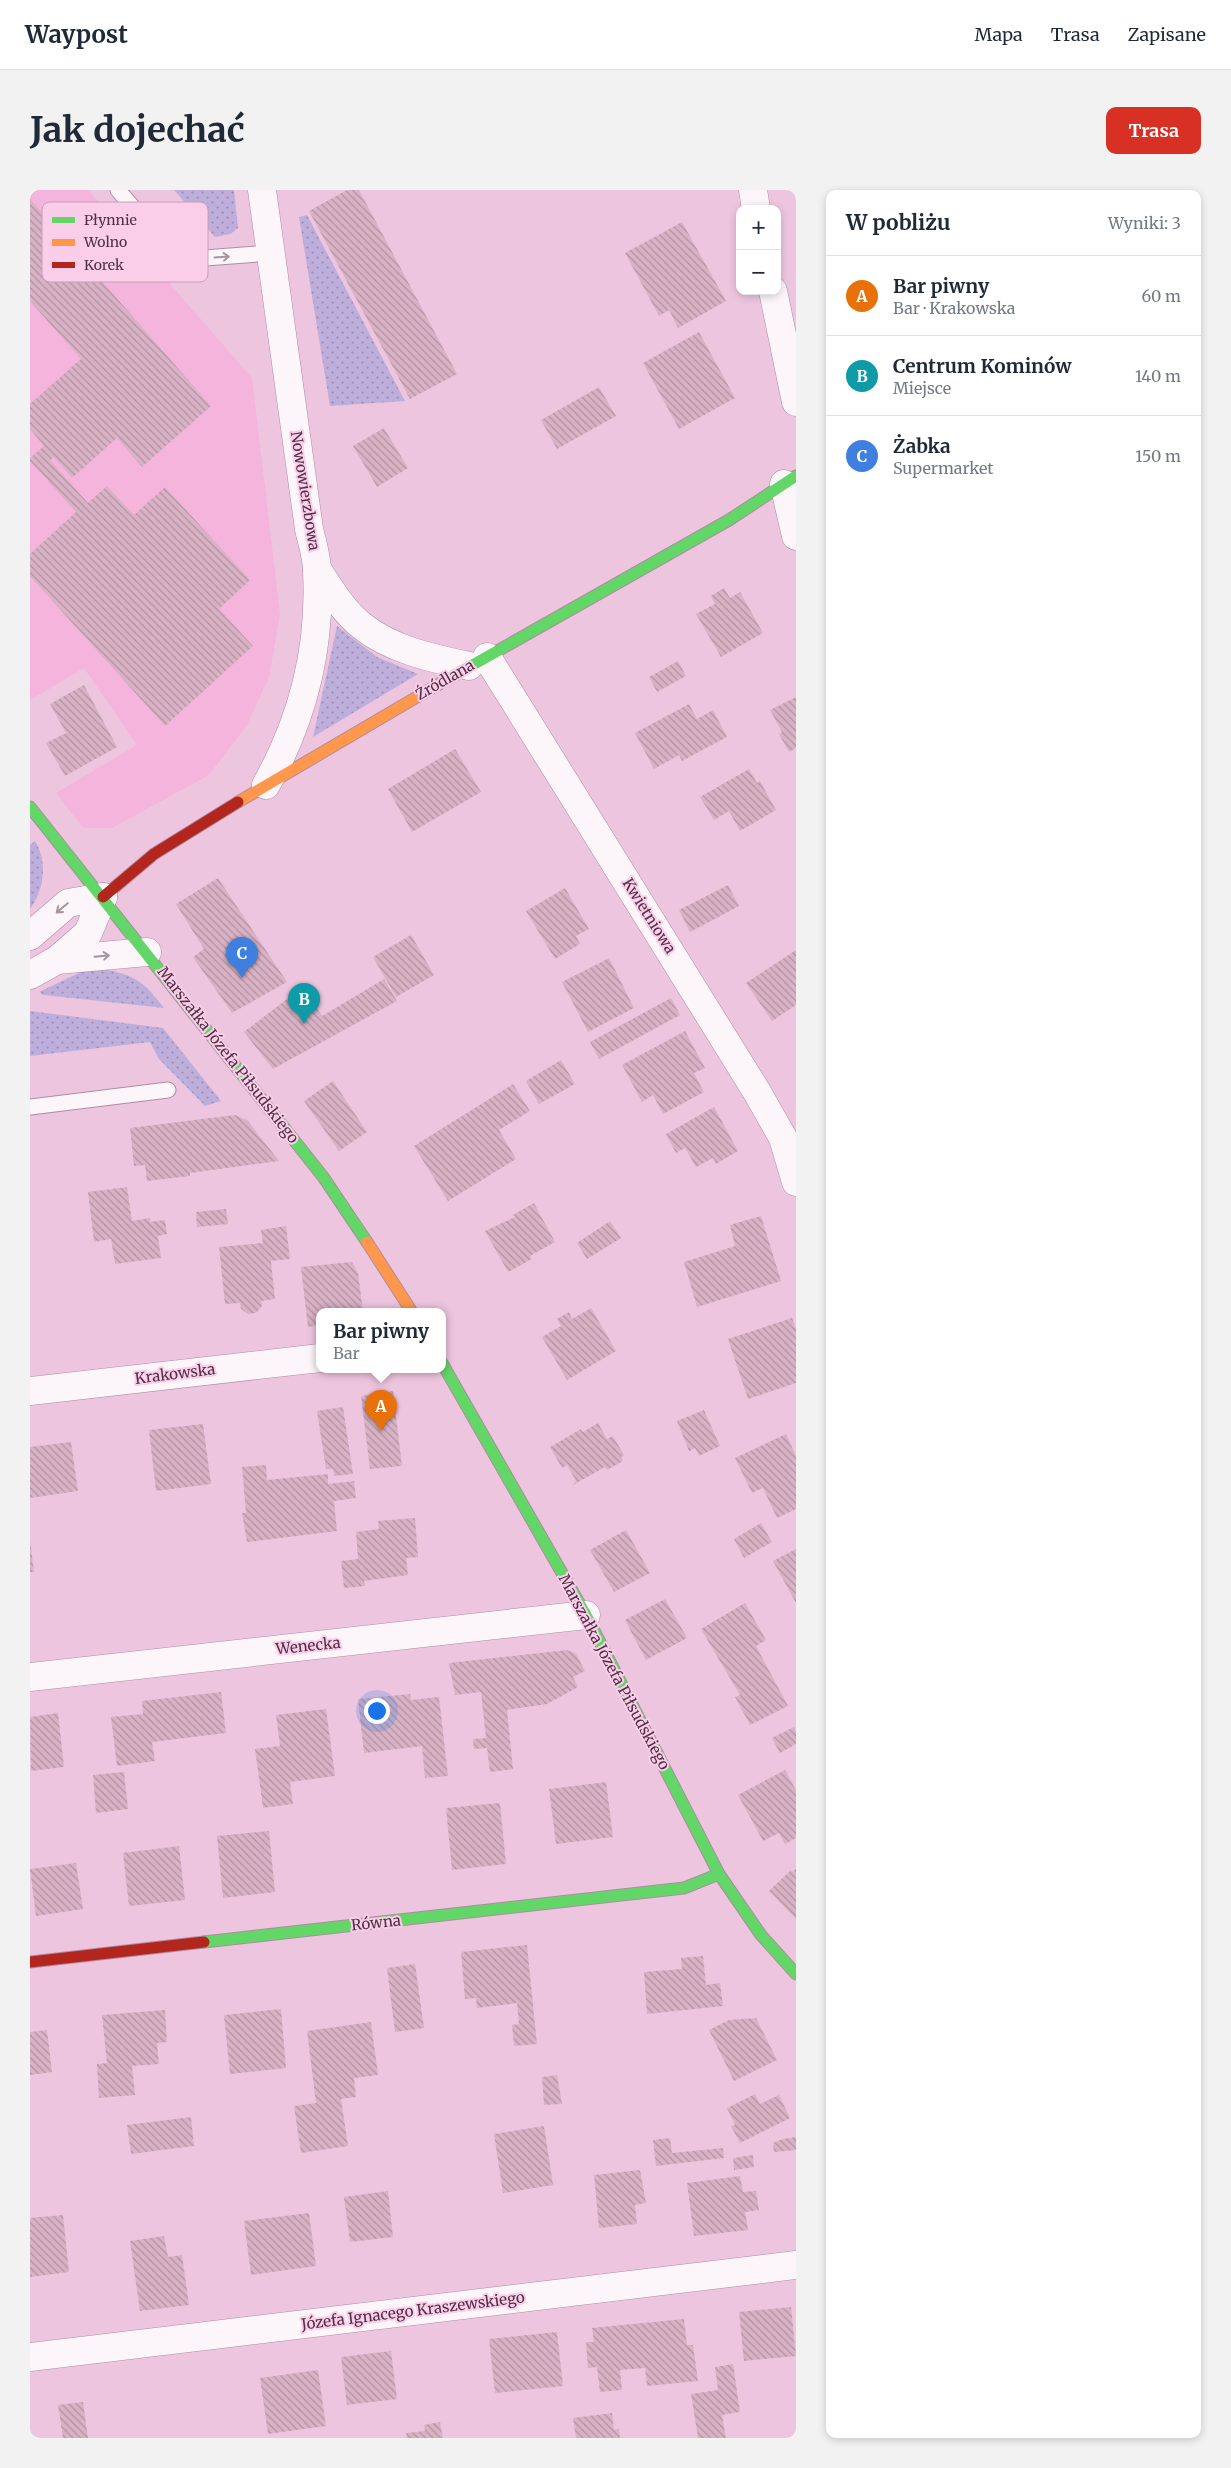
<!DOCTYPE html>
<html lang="pl">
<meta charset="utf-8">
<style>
body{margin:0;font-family:Merriweather,serif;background:#f2f2f3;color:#1f2937}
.controls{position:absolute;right:15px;top:15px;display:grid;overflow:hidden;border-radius:10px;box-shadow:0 2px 8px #0003}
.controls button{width:45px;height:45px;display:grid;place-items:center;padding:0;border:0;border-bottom:1px solid #e0e1e3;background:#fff;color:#1f2937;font:25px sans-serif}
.you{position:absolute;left:346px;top:1520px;width:18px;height:18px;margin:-12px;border:4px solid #fff;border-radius:50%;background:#1a73e8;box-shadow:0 0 0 8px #1a73e833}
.badge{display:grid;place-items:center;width:32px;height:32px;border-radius:50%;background:#d93025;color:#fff;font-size:16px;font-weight:700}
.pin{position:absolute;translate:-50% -41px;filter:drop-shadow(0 1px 2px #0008)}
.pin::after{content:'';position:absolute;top:26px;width:18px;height:15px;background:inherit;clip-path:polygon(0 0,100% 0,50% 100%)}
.popup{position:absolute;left:286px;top:1118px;width:130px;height:65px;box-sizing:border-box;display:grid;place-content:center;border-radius:10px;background:#fff;filter:drop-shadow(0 1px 4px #0005);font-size:16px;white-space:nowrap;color:#747a83}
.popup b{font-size:19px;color:#1f2937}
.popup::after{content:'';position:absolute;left:50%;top:100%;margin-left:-10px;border:10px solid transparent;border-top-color:#fff}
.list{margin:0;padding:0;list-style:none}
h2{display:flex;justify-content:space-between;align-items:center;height:65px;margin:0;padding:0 20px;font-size:21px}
h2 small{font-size:16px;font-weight:400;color:#747a83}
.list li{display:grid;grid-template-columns:32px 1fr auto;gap:15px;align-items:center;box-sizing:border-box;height:80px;padding:0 20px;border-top:1px solid #e0e1e3}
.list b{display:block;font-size:19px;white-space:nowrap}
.list p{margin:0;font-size:16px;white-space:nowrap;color:#747a83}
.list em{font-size:16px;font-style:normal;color:#747a83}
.map{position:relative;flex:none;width:766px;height:2248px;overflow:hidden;border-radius:10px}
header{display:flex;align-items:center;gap:30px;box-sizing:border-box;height:70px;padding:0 25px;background:#fff;border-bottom:1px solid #e0e1e3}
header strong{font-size:24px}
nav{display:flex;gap:28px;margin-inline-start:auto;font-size:18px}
.intro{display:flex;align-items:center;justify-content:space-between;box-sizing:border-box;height:120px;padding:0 30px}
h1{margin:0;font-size:35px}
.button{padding:12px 22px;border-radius:10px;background:#d93025;color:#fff;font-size:18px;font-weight:700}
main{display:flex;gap:30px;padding:0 30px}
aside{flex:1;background:#fff;border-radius:10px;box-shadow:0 2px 8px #0003}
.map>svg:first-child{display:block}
.built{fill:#f4b4dc}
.green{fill:url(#green-dots)}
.building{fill:url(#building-back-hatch)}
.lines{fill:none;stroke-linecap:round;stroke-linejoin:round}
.lane-casing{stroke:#ad8da2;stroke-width:17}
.street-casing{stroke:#ad8da2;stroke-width:29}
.fast-casing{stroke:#ad8da2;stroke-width:13}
.slow-casing{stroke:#ad8da2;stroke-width:13}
.jam-casing{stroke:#ad8da2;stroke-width:13}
.lane{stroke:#fcf6fa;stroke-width:15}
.street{stroke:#fcf6fa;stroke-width:28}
.fast{stroke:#63d668;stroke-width:11}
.slow{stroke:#ff974d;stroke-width:11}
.jam{stroke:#b3261e;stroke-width:11}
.oneway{stroke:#a6949f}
.labels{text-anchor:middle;stroke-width:4;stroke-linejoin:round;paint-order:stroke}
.street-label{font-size:15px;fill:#4f3144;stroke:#facde9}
.key{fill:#facde9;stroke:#c79eb8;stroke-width:1}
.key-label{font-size:14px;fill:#4f3144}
</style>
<header>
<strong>Waypost</strong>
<nav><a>Mapa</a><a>Trasa</a><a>Zapisane</a></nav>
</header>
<div class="intro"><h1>Jak dojechać</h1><a class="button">Trasa</a></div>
<main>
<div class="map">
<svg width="766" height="2248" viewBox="0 0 766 2248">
<defs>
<pattern id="green-dots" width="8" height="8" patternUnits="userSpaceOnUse" patternTransform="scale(1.25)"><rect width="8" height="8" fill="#beaedc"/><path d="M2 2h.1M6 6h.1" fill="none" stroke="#9d8eb4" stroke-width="1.8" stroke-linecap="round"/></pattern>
<pattern id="building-back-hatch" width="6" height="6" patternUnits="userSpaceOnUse" patternTransform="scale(1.25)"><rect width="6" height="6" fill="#d9b3c5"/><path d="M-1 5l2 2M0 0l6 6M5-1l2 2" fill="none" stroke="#b292a2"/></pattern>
</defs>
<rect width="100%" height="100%" fill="#eec5df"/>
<path class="built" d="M0,0H58L222,188L250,424L239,487L217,535L179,585L82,638H53L26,603L107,555L54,478L0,510Z"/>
<g class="green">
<path d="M144,0H204L208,38L200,44L185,47Z"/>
<path d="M277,25L375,211L300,216L269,27Z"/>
<path d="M307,436L347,467L388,484L283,547Z"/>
<path d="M5,651C18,672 14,700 0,719V655Z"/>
<path d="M78,780C108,786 116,795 134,818L14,805L9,802L53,781Z"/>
<path d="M0,821L133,838L191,911L175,916L129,869L120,852L0,866Z"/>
</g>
<g class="building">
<path d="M317,0H329L427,184L380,209L279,21Z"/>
<path d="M0,9L181,216L112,277L87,248L42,288L24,267L20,270L58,313L77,296L104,325L135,297L220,390L189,419L223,456L135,536L0,386V364L46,322L0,271V268L14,256L0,239V214L51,169L0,111Z"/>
<path d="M652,32L696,111L648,138L639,120L629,126L595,63Z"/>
<path d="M669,142L705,208L649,239L613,173Z"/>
<path d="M569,197L586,226L527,259L511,230Z"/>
<path d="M354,238L378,278L347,297L323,256Z"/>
<path d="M694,398L700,408L710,402L733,443L691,467L666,424L685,414L681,406Z"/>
<path d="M648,471L656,486L627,502L619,487Z"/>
<path d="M54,495L87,557L35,586L16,553L36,543L20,514Z"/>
<path d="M766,507V558L759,562L749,544L752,542L740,520Z"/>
<path d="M659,514L667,529L683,520L697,547L652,571L649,565L624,579L605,543Z"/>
<path d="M425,559L451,602L382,642L358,599Z"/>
<path d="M719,579L727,593L730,591L746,620L710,641L699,621L684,630L670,607Z"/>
<path d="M188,688L257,792L202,823L163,767L174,759L146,714Z"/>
<path d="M698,695L709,716L660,742L649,720Z"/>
<path d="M535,698L559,739L546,746L550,754L525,769L496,721Z"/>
<path d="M381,745L404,785L366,807L343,767Z"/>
<path d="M766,760V815L742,831L716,793Z"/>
<path d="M579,768L604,818L558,842L532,792Z"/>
<path d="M354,789L367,811L243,879L214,842L261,806L269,815L281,810L292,826Z"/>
<path d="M641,808L650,825L569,869L560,852Z"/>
<path d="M655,841L675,878L664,883L674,902L633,924L623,905L612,912L592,875Z"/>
<path d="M531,870L545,894L509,914L496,891Z"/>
<path d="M303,891L337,942L309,961L274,911Z"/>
<path d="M483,894L500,921L469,940L486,969L418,1011L384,956Z"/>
<path d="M684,917L708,961L686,974L683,968L666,977L655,958L646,963L636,944Z"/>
<path d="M205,925L217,930L249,971L160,983V986L117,991L115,975L104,976L100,938Z"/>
<path d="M97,997L102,1031L120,1028V1032L135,1030L137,1044L128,1046L131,1068L85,1074L81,1049L64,1052L58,1002Z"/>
<path d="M504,1013L525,1052L500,1066L502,1069L478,1082L455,1041L485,1027L483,1025Z"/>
<path d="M196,1019L198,1034L167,1037L166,1022Z"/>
<path d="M731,1026L751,1091L667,1117L654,1072L705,1056L700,1035Z"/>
<path d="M580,1031L591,1048L557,1069L547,1053Z"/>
<path d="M256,1036L260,1069L241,1071L245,1109L231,1111L232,1116L226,1123L218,1124L211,1119L210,1113L195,1114L189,1057L233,1053L231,1040Z"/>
<path d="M322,1072L328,1083L333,1122H290V1135L278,1137L271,1077Z"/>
<path d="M561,1118L586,1161L537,1190L512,1147L531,1136L527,1129L539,1122L542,1129Z"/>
<path d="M762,1128L766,1139V1193L718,1209L698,1149Z"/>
<path d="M363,1201L372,1276L340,1279L331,1206Z"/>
<path d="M313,1217L323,1284L304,1286L303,1279H296L287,1221Z"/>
<path d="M674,1220L690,1256L669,1266L665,1258L659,1261L647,1231Z"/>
<path d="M568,1233L577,1249L583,1246L594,1265L591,1267L593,1271L577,1280L575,1277L543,1295L546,1291L537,1275L532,1278L520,1257L551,1239L553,1242Z"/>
<path d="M173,1234L181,1294L126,1301L119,1240Z"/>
<path d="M756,1244L766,1266V1319L747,1328L733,1298L722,1303L705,1268Z"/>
<path d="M41,1252L48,1301L0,1308V1257Z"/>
<path d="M236,1275L237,1290L298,1284V1294L324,1291L326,1308L304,1311L307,1341L217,1352L212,1323H216L212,1277Z"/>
<path d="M385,1328L388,1367L376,1368L378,1385L334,1391L335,1396L314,1398L311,1371L328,1369L326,1342L349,1339L348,1331Z"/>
<path d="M731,1333L742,1352L714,1368L704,1349Z"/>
<path d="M596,1340L620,1383L584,1402L560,1360Z"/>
<path d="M0,1351L4,1382H0Z"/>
<path d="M766,1359V1413L743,1371Z"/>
<path d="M635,1409L657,1448L616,1470L595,1430Z"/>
<path d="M715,1413L736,1450L726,1456L758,1516L720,1535L705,1507L710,1505L671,1439Z"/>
<path d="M537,1460L546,1464L555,1481L543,1487L548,1497L517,1514L477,1520L483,1579L460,1582L457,1558L444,1559L443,1549L456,1548L451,1502L425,1505L419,1473Z"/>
<path d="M191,1502L196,1543L122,1552L125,1571L87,1576L81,1527L113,1524L112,1511Z"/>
<path d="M380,1504L381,1510L409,1507L418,1586L395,1588L392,1556L334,1563L328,1509Z"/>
<path d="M296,1519L305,1586L260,1592L263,1614L233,1618L225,1559L250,1556L246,1525Z"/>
<path d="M28,1523L34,1577L1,1581L0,1527Z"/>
<path d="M764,1537L766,1541V1554L750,1563L742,1548Z"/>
<path d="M755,1580L766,1600V1648L755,1654L749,1643L733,1651L708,1605Z"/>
<path d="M94,1582L98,1619L66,1623L63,1585Z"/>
<path d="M576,1592L583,1647L526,1654L519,1599Z"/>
<path d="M470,1613L476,1674L422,1680L416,1618Z"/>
<path d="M239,1641L245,1702L193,1708L187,1646Z"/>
<path d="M149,1656L155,1710L99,1716L93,1663Z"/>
<path d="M46,1673L53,1719L6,1726L0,1679Z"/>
<path d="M766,1679V1729L739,1701L761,1680L762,1682Z"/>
<path d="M497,1755L507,1854L484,1856L482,1835L489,1834L487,1813L447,1818L446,1808L435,1809L431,1762Z"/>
<path d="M673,1766L676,1795L690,1793L693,1816L617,1824L614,1782L652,1779L651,1768Z"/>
<path d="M385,1774L394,1838L365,1842L357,1778Z"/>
<path d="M251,1819L256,1878L200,1884L194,1825Z"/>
<path d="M135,1820L137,1852L127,1853L129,1874L102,1876L105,1905L69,1908L67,1874L77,1873L72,1825Z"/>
<path d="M726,1828L747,1870L704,1891L679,1840L699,1830Z"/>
<path d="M341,1832L348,1885L324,1888L326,1907L311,1909L318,1956L271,1963L264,1916L286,1913L277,1841Z"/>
<path d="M17,1840L22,1882L0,1885V1842Z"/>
<path d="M527,1885L532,1914L514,1915L512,1887Z"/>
<path d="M725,1904L730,1914L749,1905L760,1928L710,1953L701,1936L705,1935L697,1918Z"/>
<path d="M161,1927L164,1956L101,1964L97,1935Z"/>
<path d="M514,1936L523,1995L473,2003L464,1944Z"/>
<path d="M766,1947V1960L744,1962L743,1953L753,1949Z"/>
<path d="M640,1948L642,1963L693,1958L694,1968L626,1976L623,1950Z"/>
<path d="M723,1965L724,1977L704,1980L703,1968Z"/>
<path d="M610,1980L616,2013L605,2015L607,2034L569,2038L564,1985Z"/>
<path d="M710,1986L713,2002L726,2001L729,2020L715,2022L718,2040L664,2046L657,1993Z"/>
<path d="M358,2001L363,2047L320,2052L314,2007Z"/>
<path d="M279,2023L286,2076L221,2085L214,2031Z"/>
<path d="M33,2025L39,2082L0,2087V2028Z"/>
<path d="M134,2046L138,2067L152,2065L159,2115L110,2121L100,2051Z"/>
<path d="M761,2117L766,2166L714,2171L709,2122Z"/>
<path d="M654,2129L657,2155H663L668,2191L617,2196L615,2178L590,2180L592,2200L570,2202L567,2177L558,2178L556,2152H564L562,2138Z"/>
<path d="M527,2142L533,2196L465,2203L459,2149Z"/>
<path d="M361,2161L367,2209L317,2215L311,2167Z"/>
<path d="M703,2174L710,2222L692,2225L696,2248H668L661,2204L688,2200L685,2177Z"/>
<path d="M288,2180L296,2236L238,2244L230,2188Z"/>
<path d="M53,2212L58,2248H33L28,2215Z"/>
<path d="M582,2223L584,2240L589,2239L590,2248H546L543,2228Z"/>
<path d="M410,2232L413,2248H377L376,2243L395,2241L394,2235Z"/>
</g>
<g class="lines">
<defs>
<g id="lane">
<path d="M88,0L148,70L241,63"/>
<path d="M0,917L138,900"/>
</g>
<g id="street">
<path d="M232,0L279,339C282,352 287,367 287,381C291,456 273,529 236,595"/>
<path d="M723,0L726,19"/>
<path d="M743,101L766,212"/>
<path d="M754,294L766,346"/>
<path d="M287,379C300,399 313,421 332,436C362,460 402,468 439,476"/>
<path d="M457,467L727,902L753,948L766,992"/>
<path d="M0,746L38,713L73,707"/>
<path d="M27,770L117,762"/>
<path d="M0,785L27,770L58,743L73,707"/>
<path d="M0,1201L290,1168"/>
<path d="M0,1487L556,1425"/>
<path d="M0,2167L766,2075"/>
</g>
<g id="fast">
<path d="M409,494L699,330L766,286"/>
<path d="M0,617L294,988L337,1052"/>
<path d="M412,1173L556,1425L689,1684L731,1745L766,1784"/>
<path d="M174,1752L654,1698L689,1684"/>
</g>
<g id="slow">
<path d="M208,612L409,494"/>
<path d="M337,1052L382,1122"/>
</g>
<g id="jam">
<path d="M73,707L124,664L208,612"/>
<path d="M0,1772L174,1752"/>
</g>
</defs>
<use href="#lane" class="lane-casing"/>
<use href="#street" class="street-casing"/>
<use href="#fast" class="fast-casing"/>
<use href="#slow" class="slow-casing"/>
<use href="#jam" class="jam-casing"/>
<use href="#lane" class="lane"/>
<use href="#street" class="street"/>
<use href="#fast" class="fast"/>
<use href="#slow" class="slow"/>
<use href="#jam" class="jam"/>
</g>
<defs><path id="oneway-shaft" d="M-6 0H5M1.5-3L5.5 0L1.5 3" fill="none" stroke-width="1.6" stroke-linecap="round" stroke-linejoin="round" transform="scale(1.25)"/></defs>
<g class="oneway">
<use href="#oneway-shaft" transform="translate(192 67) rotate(-4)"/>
<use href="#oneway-shaft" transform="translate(32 718) rotate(140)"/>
<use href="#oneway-shaft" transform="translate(72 766) rotate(-5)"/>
</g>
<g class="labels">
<g class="street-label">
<text transform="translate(275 301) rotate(81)" y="5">Nowowierzbowa</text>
<text transform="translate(415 490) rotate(-30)" y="5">Źródlana</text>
<text transform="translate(619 726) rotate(58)" y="5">Kwietniowa</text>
<text transform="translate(198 865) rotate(52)" y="5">Marszałka Józefa Piłsudskiego</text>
<text transform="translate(145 1184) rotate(-7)" y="5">Krakowska</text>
<text transform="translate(278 1456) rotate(-6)" y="5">Wenecka</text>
<text transform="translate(584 1482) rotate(62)" y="5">Marszałka Józefa Piłsudskiego</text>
<text transform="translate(346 1733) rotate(-6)" y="5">Równa</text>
<text transform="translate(383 2121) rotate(-7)" y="5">Józefa Ignacego Kraszewskiego</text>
</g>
</g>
<rect x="12" y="12" width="166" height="80" rx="8" class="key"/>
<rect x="22" y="27" width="23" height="6" fill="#63d668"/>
<rect x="22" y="49" width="23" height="7" fill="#ff974d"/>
<rect x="22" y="72" width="23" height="6" fill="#b3261e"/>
<g class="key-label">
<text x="54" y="35">Płynnie</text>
<text x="54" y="57">Wolno</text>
<text x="54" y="80">Korek</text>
</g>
</svg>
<div class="controls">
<button>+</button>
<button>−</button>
</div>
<div class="you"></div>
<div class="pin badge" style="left:351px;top:1241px;background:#e8710a">A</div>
<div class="popup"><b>Bar piwny</b>Bar</div>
<div class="pin badge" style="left:274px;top:834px;background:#0f9aa8">B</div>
<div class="pin badge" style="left:212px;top:788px;background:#3f7fe0">C</div>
</div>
<aside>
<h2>W pobliżu<small>Wyniki: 3</small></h2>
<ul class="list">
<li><span class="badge" style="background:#e8710a">A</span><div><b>Bar piwny</b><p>Bar · Krakowska</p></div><em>60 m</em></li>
<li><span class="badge" style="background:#0f9aa8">B</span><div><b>Centrum Kominów</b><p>Miejsce</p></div><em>140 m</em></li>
<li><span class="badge" style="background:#3f7fe0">C</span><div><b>Żabka</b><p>Supermarket</p></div><em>150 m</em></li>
</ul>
</aside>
</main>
